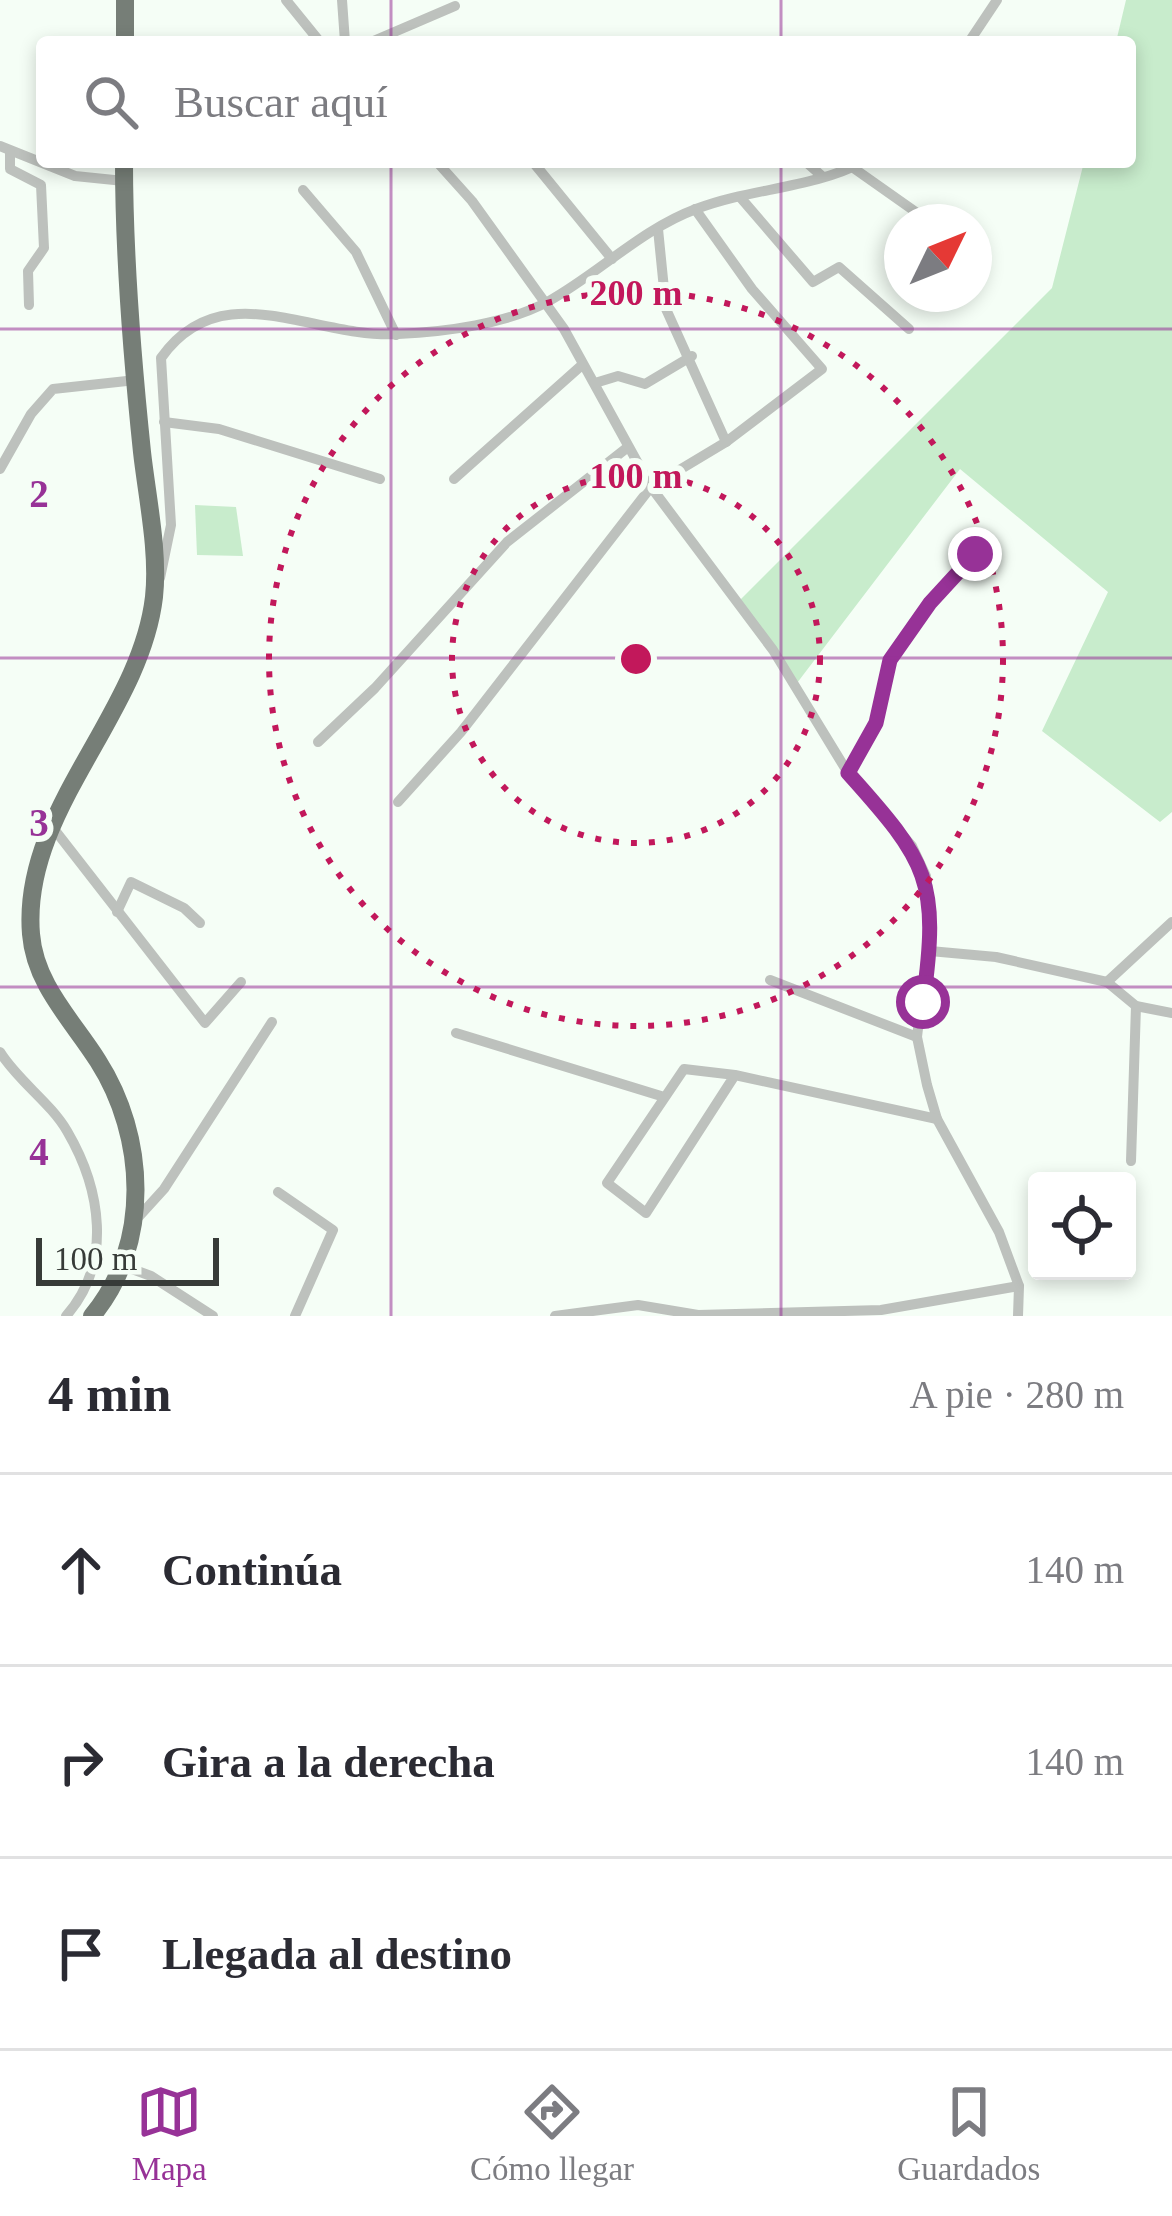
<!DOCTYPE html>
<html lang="es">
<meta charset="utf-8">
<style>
body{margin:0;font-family:"Times New Roman",serif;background:#f7f7f7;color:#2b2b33}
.controls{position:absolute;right:36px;bottom:36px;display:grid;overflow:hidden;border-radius:12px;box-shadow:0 6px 18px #0003}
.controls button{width:108px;height:108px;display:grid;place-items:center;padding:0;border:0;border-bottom:3px solid #e1e1e2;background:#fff;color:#2b2b33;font:60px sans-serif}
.compass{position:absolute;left:884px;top:204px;width:108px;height:108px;border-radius:50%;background:#fff;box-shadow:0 6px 18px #0003;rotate:47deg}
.scale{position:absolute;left:36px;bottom:30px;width:183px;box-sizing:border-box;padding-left:12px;border:6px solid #373b38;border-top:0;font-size:33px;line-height:42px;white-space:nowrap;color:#373b38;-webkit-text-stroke:9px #f5fef6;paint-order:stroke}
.stop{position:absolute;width:36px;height:36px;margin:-27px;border:9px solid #973297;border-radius:50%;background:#fff}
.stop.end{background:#973297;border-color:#fff;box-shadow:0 3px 12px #0008}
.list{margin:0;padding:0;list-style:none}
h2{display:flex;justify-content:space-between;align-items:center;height:156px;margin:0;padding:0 48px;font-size:51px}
h2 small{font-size:39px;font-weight:400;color:#7c7c81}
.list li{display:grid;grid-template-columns:78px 1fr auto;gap:36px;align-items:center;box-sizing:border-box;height:192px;padding:0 48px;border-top:3px solid #e1e1e2}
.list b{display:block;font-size:45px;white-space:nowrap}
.list em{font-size:39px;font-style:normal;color:#7c7c81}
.icon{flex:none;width:66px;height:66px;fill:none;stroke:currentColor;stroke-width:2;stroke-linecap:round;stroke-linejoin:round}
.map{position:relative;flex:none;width:1172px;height:1316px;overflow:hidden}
.search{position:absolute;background:#fff;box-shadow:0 6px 18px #0003;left:36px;right:36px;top:36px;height:132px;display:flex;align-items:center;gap:30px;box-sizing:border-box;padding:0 42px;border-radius:12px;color:#7c7c81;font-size:45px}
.sheet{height:732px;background:#fff}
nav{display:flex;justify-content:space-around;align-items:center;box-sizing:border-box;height:168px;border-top:3px solid #e1e1e2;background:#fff;font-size:33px;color:#7c7c81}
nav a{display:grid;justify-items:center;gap:6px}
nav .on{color:#973297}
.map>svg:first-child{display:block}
.green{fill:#c8eccc}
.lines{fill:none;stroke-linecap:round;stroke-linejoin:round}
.street{stroke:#bdc1bd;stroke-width:10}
.highway{stroke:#767e77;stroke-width:18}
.route{stroke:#973297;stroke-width:15}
.grid{fill:none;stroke:#973297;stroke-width:3;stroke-opacity:0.55}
.ring{fill:none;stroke:#c2185b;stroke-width:6;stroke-dasharray:6 12}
.grid-label{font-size:39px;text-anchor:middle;font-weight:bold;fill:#973297;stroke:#f5fef6;stroke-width:12;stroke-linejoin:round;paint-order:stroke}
.centre{fill:#c2185b;stroke:#f5fef6;stroke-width:6}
.ring-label{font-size:36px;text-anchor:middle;font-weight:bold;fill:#c2185b;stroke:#f5fef6;stroke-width:12;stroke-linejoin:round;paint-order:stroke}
</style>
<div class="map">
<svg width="1172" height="1316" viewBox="0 0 1172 1316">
<rect width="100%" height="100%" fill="#f5fef6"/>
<g class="green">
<path d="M1126,0H1172V812L1160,822L1042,731L1108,592L960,469L794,687L739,601L1052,288L1084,162H1130V42H1116Z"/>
<path d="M195,505L236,507L243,556L197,555Z"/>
</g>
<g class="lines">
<g class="street">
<path d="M286,0L320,42"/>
<path d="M342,0L345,42"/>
<path d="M371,42L455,6"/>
<path d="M969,42L997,0"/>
<path d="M0,146L75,176L124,181"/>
<path d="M10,152V169L41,185L44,248L28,271L29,305"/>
<path d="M437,162L472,201L564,329L651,487L773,650L848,773L912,846L926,876L931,919L917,1037L927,1085L937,1119L999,1232L1019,1286L1018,1316"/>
<path d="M533,162L612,259"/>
<path d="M806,162L823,177"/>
<path d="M852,167L930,222"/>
<path d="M303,190L356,252L396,335"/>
<path d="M740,197L813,282L839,267L909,329"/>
<path d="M695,209L752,289L822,369L726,442"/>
<path d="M595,383L618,376L645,384L692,356"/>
<path d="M164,422L219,429L380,479"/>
<path d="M0,469L31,414L53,389L136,380"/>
<path d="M454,479L582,365"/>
<path d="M160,578L171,525L161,358C222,272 313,339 398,334C444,332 508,324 549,301C599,273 642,229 696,209C750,188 811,189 863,162"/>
<path d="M318,742L375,688L507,542L628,447"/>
<path d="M848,773L876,723L890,660L930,603L975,554"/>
<path d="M398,802L461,732L651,487L726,442L666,309L658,229"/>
<path d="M54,829L205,1023L241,982"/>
<path d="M117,912L131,882L184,908L200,923"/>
<path d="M930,951L996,957L1107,982L1136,1006L1172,1013"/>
<path d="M770,980L917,1037"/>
<path d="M1107,982L1172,922"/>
<path d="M456,1033L661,1096"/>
<path d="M0,1052C18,1081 50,1102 67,1131C101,1189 113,1263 66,1316"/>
<path d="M735,1075L646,1213L607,1183L684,1069L735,1075L937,1119"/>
<path d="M1131,1161L1136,1006"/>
<path d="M278,1192L333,1230L295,1316"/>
<path d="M134,1222L164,1189L272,1022"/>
<path d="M121,1265L151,1276L213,1316"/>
<path d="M555,1316L638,1305L698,1315L881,1310L1019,1286"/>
</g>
<g class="highway">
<path d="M125,42V0"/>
<path d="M92,1316C152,1244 146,1136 98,1061C73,1021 35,985 31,934C21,811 140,716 154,597C159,552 147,497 142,452C132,356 124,259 124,162"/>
</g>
</g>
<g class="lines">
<path class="route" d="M923,1002C940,881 928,862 848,773L876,723L890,660L930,603L975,554"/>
</g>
<path class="grid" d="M391,0V42M781,0V42M391,162V1316M781,162V1316M0,329H1172M0,658H1172M0,987H1172"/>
<g class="ring">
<circle cx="636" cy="659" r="184"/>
<circle cx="636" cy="659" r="367"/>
</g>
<g class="grid-label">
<text x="39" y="507">2</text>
<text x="39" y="836">3</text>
<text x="39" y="1165">4</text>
</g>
<circle cx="636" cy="659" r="18" class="centre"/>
<g class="ring-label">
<text x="636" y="305">200 m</text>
<text x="636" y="488">100 m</text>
</g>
</svg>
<div class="controls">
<button><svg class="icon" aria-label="locate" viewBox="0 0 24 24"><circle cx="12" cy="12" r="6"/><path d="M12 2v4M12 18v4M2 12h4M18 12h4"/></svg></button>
</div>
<svg class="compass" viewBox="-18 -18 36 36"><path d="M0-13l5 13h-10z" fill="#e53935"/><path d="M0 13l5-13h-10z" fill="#7c7c81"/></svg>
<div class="scale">100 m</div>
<div class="stop" style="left:923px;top:1002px"></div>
<div class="stop end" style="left:975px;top:554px"></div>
<div class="search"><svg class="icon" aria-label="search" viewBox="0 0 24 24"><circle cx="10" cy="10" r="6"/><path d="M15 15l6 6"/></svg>Buscar aquí</div>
</div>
<section class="sheet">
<h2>4 min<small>A pie · 280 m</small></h2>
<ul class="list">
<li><svg class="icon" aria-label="ahead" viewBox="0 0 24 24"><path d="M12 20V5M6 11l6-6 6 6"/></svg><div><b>Continúa</b></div><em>140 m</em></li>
<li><svg class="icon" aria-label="right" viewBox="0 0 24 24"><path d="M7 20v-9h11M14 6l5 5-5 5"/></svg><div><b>Gira a la derecha</b></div><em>140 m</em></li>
<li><svg class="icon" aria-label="arrive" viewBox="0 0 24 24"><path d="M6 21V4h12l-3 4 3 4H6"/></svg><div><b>Llegada al destino</b></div></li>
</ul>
</section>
<nav>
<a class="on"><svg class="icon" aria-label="map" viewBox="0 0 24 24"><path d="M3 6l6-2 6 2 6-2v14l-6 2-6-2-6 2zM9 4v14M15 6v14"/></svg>Mapa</a>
<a><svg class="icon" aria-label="directions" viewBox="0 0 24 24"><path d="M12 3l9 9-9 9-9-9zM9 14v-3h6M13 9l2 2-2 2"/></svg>Cómo llegar</a>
<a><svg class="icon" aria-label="saved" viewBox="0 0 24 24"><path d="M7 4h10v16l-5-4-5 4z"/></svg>Guardados</a>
</nav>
